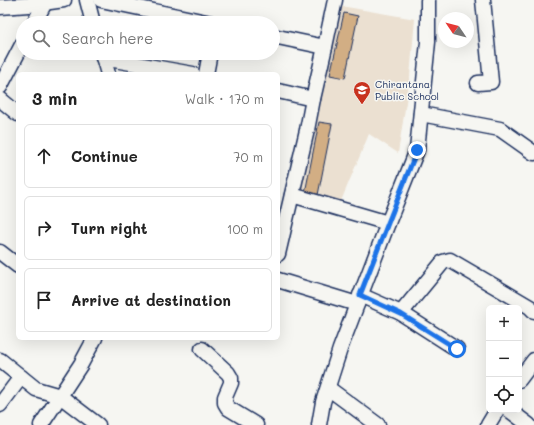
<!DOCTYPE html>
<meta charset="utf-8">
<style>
body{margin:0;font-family:Mali,sans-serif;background:#f6f6f6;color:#222}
.controls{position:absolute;right:12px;bottom:12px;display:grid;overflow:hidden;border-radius:6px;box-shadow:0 4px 16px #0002}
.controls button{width:36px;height:36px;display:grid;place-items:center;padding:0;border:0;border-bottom:1px solid #e0e0e0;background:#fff;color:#222;font:20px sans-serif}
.compass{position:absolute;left:438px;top:12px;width:36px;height:36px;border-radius:50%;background:#fff;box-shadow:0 4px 16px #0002;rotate:305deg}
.stop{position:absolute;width:12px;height:12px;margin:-9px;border:3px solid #1a73e8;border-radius:50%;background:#fff}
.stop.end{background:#1a73e8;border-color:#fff;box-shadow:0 1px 4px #0008}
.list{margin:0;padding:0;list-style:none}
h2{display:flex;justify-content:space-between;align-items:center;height:52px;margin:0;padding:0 16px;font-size:17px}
h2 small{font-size:13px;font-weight:400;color:#767676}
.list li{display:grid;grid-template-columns:26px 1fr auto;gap:12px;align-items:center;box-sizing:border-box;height:64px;margin:0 8px 8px;padding:0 8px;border:1px solid #e0e0e0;border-radius:6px}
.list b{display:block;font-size:15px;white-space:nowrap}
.list em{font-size:13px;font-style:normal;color:#767676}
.icon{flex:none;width:22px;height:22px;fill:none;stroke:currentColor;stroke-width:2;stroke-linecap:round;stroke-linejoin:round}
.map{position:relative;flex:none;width:534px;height:425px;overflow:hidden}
.search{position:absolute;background:#fff;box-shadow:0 4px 16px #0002;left:16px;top:16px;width:264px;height:44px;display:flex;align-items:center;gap:10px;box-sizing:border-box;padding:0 14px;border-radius:22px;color:#767676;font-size:15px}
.panel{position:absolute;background:#fff;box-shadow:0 4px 16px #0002;left:16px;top:72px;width:264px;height:268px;border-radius:6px}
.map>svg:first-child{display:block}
.built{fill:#ebe0d1}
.building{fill:#d2ae84;stroke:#1b2f5e}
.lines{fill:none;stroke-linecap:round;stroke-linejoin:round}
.minor-casing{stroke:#1b2f5e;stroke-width:17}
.minor{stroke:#f6f6f2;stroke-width:14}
.route{stroke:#1a73e8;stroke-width:5}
.labels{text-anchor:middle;stroke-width:3;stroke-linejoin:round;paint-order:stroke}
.poi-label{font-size:10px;fill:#1b2f5e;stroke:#f6f6f2;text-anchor:start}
</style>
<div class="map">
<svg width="534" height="425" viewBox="0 0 534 425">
<rect width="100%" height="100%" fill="#f6f6f2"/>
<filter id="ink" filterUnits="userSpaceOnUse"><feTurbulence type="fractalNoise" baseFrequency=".025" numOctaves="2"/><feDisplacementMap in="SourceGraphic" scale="8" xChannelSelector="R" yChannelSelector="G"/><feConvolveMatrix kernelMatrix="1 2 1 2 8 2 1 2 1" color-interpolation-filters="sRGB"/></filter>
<g filter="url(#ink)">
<path class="built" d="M341,6L415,19L410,77L398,153L369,134L341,201L299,191Z"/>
<g class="building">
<path d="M344,13L358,16L345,78L330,75Z"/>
<path d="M319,122L332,124L318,195L305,193Z"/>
</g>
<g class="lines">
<defs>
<g id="minor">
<path d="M87,0L93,23"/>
<path d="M101,0L211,23"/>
<path d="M0,7L29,5L64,0"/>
<path d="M34,23L45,3"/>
<path d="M273,36L325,47"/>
<path d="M102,53L108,74"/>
<path d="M103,58L193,74"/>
<path d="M206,74L210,53"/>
<path d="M478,83L491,82L483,0"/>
<path d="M0,87L23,43"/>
<path d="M278,91L313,99"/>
<path d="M0,99L18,114"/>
<path d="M421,114L500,129L534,153"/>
<path d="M292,195L388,223"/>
<path d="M0,252L18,266"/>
<path d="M278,254L307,130L313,99L325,47L335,0"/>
<path d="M278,280L357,304"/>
<path d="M360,295L401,313L457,349"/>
<path d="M401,313L443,262L450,260L455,263L530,307L534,311"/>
<path d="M202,349L228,373L231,378V383L225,397V403L228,408L256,425"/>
<path d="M0,360L36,389L60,396L98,425"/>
<path d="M519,380L534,360"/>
<path d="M328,388L378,425"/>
<path d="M0,405L21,377"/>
<path d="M509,410L529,425"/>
<path d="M41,425L81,364L95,338"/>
<path d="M319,425L323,402L340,349L388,223L417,150L428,42V0"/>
<path d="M488,425L497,410"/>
</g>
</defs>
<use href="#minor" class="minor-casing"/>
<use href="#minor" class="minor"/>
</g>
</g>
<g class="lines" filter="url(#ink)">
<path class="route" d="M417,150L388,223L360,295L401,314L457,349"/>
</g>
<defs>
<symbol id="school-pin" viewBox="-11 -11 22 30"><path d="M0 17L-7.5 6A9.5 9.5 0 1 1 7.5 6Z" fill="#c8321e" stroke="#f6f6f2"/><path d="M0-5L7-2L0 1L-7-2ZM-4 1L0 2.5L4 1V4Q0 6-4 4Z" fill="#fff"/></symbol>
</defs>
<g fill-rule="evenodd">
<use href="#school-pin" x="352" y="80" width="20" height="27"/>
</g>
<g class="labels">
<g class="poi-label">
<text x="375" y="88">Chirantana<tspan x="375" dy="12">Public School</tspan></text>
</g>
</g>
</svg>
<div class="controls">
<button>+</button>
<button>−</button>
<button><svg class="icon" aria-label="locate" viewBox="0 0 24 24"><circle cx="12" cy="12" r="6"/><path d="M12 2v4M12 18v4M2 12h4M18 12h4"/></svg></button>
</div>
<svg class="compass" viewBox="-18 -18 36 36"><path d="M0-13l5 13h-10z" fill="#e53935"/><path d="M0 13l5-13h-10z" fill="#767676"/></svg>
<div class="stop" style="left:457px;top:349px"></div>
<div class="stop end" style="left:417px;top:150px"></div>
<div class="search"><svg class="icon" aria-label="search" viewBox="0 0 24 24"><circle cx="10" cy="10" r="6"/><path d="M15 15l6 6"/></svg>Search here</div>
<section class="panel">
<h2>3 min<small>Walk · 170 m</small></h2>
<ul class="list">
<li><svg class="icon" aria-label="ahead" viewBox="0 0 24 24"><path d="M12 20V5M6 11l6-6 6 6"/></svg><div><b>Continue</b></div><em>70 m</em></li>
<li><svg class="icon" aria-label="right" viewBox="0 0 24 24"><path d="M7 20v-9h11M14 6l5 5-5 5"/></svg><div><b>Turn right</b></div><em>100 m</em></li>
<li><svg class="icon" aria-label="arrive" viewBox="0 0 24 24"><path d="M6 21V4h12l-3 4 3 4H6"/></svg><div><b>Arrive at destination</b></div></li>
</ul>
</section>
</div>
